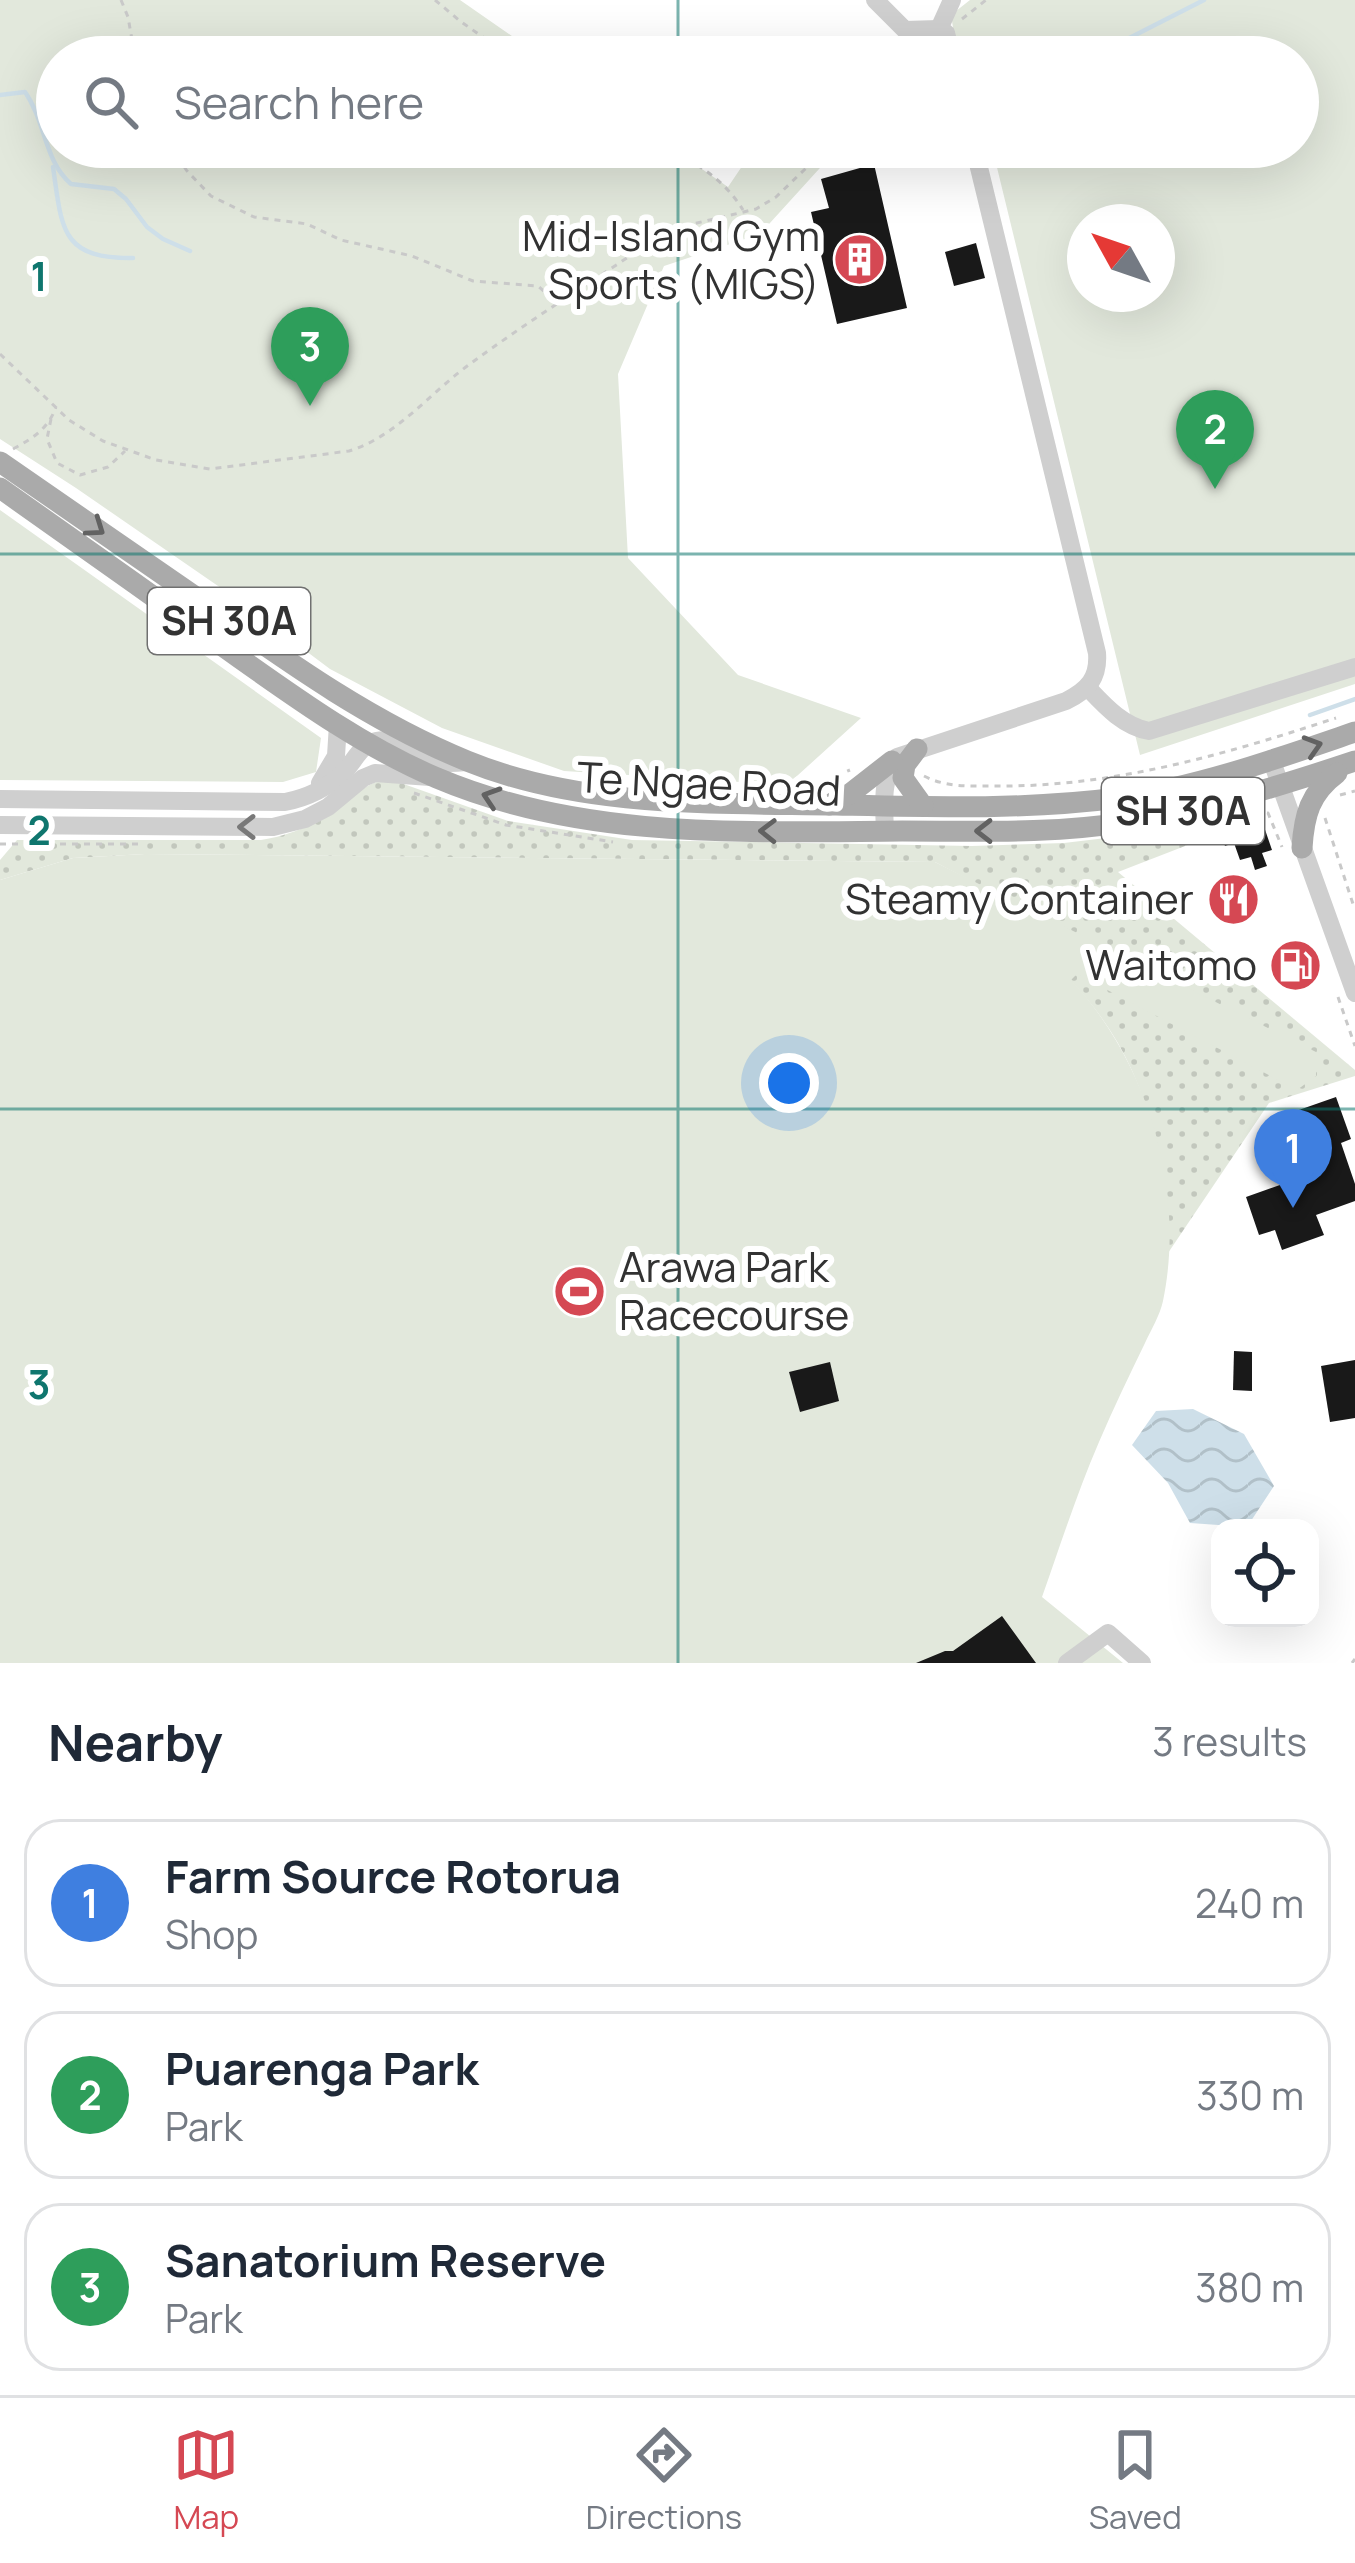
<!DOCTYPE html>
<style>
body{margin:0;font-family:Manrope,sans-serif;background:#f2f2f3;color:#1f2937}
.controls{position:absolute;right:36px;bottom:36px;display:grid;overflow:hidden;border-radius:24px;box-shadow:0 12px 48px #0002}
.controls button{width:108px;height:108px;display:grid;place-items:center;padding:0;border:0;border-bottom:3px solid #e0e1e3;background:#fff;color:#1f2937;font:60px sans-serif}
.compass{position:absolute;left:1067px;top:204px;width:108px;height:108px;border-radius:50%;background:#fff;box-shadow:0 12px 48px #0002;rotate:310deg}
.you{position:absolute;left:789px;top:1083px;width:42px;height:42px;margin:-30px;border:9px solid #fff;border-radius:50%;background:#1a73e8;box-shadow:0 0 0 18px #1a73e833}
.badge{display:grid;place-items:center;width:78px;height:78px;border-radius:50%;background:#d54853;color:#fff;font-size:39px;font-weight:700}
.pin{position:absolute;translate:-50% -99px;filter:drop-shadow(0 3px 6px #0008)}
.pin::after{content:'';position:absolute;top:63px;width:42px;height:36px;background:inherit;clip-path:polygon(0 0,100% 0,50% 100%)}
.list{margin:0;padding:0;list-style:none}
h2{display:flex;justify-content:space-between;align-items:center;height:156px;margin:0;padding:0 48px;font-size:51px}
h2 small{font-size:39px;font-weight:400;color:#747a83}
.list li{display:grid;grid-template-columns:78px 1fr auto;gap:36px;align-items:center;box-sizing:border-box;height:168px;margin:0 24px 24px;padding:0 24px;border:3px solid #e0e1e3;border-radius:36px}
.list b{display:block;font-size:45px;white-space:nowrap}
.list p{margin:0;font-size:39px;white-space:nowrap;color:#747a83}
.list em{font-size:39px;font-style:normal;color:#747a83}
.icon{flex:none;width:66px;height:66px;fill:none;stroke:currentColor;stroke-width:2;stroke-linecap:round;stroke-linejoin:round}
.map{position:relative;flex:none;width:1355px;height:1663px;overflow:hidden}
.search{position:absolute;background:#fff;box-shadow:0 12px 48px #0002;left:36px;right:36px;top:36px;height:132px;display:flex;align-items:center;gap:30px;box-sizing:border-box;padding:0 42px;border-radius:66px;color:#747a83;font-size:45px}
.sheet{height:732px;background:#fff}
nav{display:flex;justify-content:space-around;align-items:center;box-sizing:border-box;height:168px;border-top:3px solid #e0e1e3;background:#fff;font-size:33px;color:#747a83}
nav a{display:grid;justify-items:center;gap:6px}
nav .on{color:#d54853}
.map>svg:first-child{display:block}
.grass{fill:url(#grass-dots)}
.green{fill:#e2e8dc;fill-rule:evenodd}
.water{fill:url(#water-waves)}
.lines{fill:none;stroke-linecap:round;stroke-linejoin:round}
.stream{stroke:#cedfe9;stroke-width:4.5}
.building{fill:#191919}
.path{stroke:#c9c9c9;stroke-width:3;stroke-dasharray:6 6;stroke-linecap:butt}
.minor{stroke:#cfcfcf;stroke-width:18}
.major{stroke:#aaa;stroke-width:21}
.oneway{stroke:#626262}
.oneway2{stroke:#797979}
.grid{fill:none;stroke:#0f766e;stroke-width:3;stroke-opacity:0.55}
.labels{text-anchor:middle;stroke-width:12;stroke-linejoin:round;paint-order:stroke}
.shield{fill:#fff;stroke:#707070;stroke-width:3}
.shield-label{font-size:39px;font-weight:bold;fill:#323232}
.poi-label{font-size:42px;fill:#323232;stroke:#fff;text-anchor:end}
.street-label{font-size:42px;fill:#323232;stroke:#fff}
.grid-label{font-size:39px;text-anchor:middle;font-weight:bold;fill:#0f766e;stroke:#fff;stroke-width:12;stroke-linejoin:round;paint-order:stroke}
</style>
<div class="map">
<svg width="1355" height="1663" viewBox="0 0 1355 1663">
<defs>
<pattern id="grass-dots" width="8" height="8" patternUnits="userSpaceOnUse" patternTransform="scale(3)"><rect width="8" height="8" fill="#e2e8dc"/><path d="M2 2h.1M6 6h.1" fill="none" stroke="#c2c7bd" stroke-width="1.8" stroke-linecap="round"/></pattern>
<pattern id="water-waves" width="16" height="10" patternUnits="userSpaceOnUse" patternTransform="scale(3)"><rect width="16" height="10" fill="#cedfe9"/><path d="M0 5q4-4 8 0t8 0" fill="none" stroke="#b1c0c8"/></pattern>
</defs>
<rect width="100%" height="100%" fill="#fff"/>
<path class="grass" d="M383,780L398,782L508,821L632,840L972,846L1064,843L1148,833L1244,809L1265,815L1118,872L1355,1070V1076L1269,1103L1168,1253C1164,1148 1146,1059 1070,980L1076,974L1009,901L935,862L145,854L73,858L0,880V860L17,840H261C282,837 307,828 326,817C346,806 360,785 383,780Z"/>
<g class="green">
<path d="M0,0H460L542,57H57V147H670L728,187L755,147H839L760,234L664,266L618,374L628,558L738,675L861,718L787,785L564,771L442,728L330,669L234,597L76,488L0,439Z"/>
<path d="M970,0H1355V684L1140,755L992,147H1298V57H958L951,15ZM1085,222H1157V294H1085Z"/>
<path d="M0,510L321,738L316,772L283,782L0,780Z"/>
<path d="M145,854L935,862L1316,1052V1076L1297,1090L1077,974L1071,980C1148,1062 1186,1190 1163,1301C1160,1315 1151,1330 1145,1343C1129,1376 1113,1409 1099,1442C1077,1493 1060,1546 1042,1597L1123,1663H0V880L73,858Z"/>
</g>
<path class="water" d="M1193,1409L1244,1434L1274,1486L1247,1527L1190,1523L1168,1483L1132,1445L1156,1411Z"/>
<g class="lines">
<g class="stream">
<path d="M1092,57L1204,0"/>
<path d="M0,95L25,92C46,122 44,161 71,184L114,189L126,199L147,227L163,239L190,251"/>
<path d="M53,167C62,228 60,259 133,258"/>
<path d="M1310,715L1355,699"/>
</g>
</g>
<g class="building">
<path d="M874,164L907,308L837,324L811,212L829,208L821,179Z"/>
<path d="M976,243L985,278L954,286L945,252Z"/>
<path d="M1261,818L1272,850L1262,853L1267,866L1255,870L1251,857L1240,860L1234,843L1225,846L1220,833Z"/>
<path d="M1336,1097L1351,1139L1341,1143L1355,1184V1201L1316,1215L1324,1235L1282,1250L1275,1230L1259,1235L1246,1197L1297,1179L1276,1118Z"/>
<path d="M1234,1351L1252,1352V1391L1233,1390Z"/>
<path d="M1355,1360V1418L1330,1422L1321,1366Z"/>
<path d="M830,1362L839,1401L800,1412L789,1372Z"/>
<path d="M1002,1616L1036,1663H916L945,1651H953Z"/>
</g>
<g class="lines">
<g class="path">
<path d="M121,0L128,17L135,57"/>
<path d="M435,0L460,21L511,57"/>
<path d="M962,19L986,0"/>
<path d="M921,57L933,46"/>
<path d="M171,147L187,171L211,196L254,217L307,224L341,240L412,256L473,281L538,286L556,302"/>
<path d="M666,147C697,164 724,179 743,210"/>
<path d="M0,354L69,420L103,441L156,460L210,469L349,451C396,437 431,392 470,364C527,322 588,284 648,244L676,228L756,209L776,197L828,147"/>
<path d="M51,419L47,439L57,463L80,475L108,467L125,451"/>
<path d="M13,449C33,438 48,429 56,407"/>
<path d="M924,776C947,788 972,786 997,786C1114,787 1226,754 1336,718"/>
<path d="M754,785H815L850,770"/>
<path d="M414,793L506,825L613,842"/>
<path d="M1340,795L1355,791"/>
<path d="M1255,812L1268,813L1282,847"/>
<path d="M1325,818L1353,904"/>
<path d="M1115,843L1135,840"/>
<path d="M0,844H140"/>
<path d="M1338,997L1355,1046"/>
<path d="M1352,1663L1355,1659"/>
</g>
<g class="minor">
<path d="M875,0L905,30L939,29L946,33L952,57"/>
<path d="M939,29L952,0"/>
<path d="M1088,688C1105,706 1123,726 1149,731L1355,667"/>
<path d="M1271,759L1355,993"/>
<path d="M320,783L336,756L338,724"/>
<path d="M0,799L285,802C306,798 327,788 343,773C354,762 361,744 376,741C399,736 416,756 437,762C446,764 457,763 466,762"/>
<path d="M0,825L273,827L305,819L328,807L363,778L375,773L430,777"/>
<path d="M885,831C884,805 881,778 897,757L1066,701C1088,690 1099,678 1097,653L974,147"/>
<path d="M1067,1663L1108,1633L1142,1663"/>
</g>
<g class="major">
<path d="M0,462C70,510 140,558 210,607C292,665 374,723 467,761C582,808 714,803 836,805C929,807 1025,810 1118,798C1198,787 1279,758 1355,732"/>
<path d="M0,488C71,538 143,589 214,640C285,690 357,744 437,778C583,840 746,832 902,831C977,831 1053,834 1128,822C1205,809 1280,786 1355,761"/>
<path d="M917,749L905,765L903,778L923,806"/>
<path d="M829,805L851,793L892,761"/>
<path d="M1302,848C1304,815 1310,793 1337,773"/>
</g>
</g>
<defs><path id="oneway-chevron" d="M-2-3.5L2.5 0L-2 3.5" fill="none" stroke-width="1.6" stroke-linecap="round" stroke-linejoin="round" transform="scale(3)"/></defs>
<g class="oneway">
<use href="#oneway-chevron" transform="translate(96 528) rotate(35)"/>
<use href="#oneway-chevron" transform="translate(1313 746) rotate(-17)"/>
<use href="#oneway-chevron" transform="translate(491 797) rotate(-162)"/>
<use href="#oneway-chevron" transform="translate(768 831) rotate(-179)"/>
<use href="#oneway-chevron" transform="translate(984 831) rotate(180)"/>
</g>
<use class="oneway2" href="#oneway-chevron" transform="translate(247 827) rotate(-180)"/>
<path class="grid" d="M678,0V57M678,147V1663M0,554H1355M0,1109H1355"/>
<defs>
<symbol id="building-disc" viewBox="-11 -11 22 22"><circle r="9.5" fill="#d54853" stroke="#fff"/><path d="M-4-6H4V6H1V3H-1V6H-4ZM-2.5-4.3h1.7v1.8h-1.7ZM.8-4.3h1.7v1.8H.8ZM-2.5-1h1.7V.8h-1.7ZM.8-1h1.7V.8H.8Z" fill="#fff"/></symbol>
<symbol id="restaurant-disc" viewBox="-11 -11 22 22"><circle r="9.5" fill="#d54853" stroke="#fff"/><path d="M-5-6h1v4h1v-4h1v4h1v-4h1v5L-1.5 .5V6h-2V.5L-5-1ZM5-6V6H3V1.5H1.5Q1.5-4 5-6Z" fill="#fff"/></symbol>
<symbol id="fuel-disc" viewBox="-11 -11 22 22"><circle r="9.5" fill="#d54853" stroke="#fff"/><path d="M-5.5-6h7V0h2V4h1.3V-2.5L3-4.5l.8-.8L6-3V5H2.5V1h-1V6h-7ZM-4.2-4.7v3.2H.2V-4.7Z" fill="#fff"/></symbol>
<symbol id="stadium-disc" viewBox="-11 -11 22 22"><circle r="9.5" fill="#d54853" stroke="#fff"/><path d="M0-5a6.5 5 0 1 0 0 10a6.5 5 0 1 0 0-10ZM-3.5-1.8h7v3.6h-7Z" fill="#fff"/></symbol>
</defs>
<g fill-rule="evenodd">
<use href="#building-disc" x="830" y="230" width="59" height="59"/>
<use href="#restaurant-disc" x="1204" y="870" width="59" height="59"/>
<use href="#fuel-disc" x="1266" y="936" width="59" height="59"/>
<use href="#stadium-disc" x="550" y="1262" width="59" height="59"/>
</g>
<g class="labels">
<g class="shield">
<rect x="148" y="588" width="162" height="66" rx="9"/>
<rect x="1102" y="778" width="162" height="66" rx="9"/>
</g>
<g class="shield-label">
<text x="229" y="635">SH 30A</text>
<text x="1183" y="825">SH 30A</text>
</g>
<g class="poi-label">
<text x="820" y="251">Mid-Island Gym<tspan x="820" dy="48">Sports (MIGS)</tspan></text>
<text x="1194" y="914">Steamy Container</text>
<text x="1257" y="980">Waitomo</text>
<text x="619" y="1282" text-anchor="start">Arawa Park<tspan x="619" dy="48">Racecourse</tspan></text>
</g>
<g class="street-label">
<text transform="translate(709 784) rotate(3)" y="15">Te Ngae Road</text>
</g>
</g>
<g class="grid-label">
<text x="39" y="291">1</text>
<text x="39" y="845">2</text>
<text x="39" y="1399">3</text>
</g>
</svg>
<div class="controls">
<button><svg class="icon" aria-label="locate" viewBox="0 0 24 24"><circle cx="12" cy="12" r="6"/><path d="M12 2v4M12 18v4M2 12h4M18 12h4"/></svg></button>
</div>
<svg class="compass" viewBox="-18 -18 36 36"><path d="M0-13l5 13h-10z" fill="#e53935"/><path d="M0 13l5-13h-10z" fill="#747a83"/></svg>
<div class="you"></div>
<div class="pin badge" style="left:1293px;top:1208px;background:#3f7fe0">1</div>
<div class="pin badge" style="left:1215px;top:489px;background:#2e9e5b">2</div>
<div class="pin badge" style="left:310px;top:406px;background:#2e9e5b">3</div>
<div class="search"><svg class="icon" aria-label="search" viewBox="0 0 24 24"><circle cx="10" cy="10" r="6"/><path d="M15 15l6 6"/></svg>Search here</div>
</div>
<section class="sheet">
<h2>Nearby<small>3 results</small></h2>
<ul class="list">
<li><span class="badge" style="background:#3f7fe0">1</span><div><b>Farm Source Rotorua</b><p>Shop</p></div><em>240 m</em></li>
<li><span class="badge" style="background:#2e9e5b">2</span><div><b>Puarenga Park</b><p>Park</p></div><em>330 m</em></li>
<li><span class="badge" style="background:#2e9e5b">3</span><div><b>Sanatorium Reserve</b><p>Park</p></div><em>380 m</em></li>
</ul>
</section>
<nav>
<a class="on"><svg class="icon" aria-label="map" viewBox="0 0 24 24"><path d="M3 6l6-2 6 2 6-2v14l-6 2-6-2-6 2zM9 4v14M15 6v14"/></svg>Map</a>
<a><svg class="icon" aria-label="directions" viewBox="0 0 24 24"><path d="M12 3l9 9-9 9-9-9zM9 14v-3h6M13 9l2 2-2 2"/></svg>Directions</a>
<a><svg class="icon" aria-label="saved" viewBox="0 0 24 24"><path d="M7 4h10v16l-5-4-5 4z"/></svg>Saved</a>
</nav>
